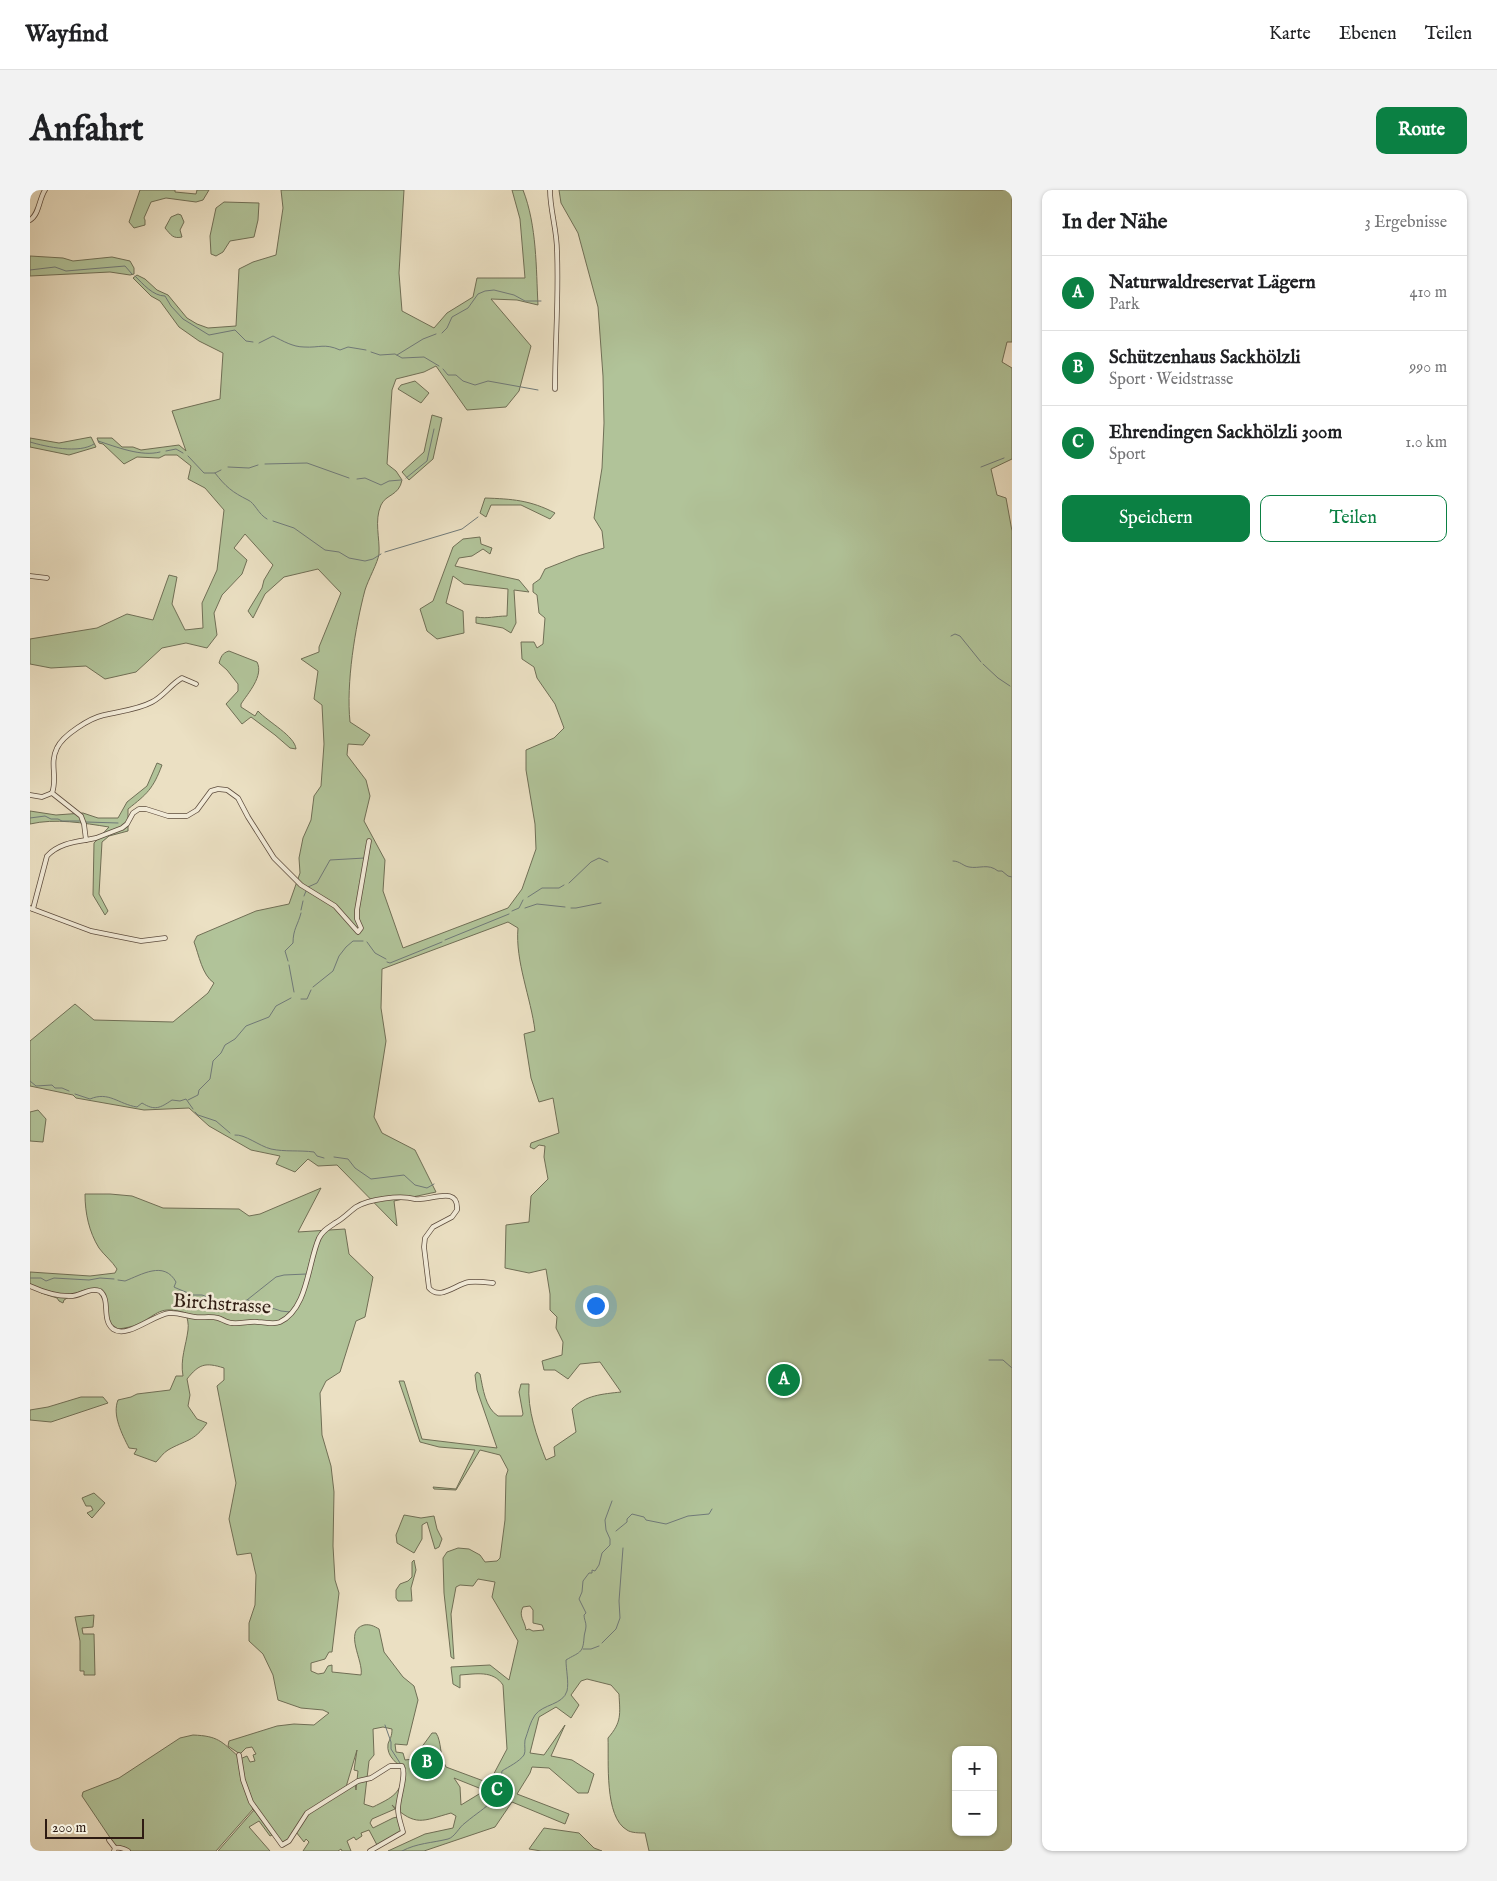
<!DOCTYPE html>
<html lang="de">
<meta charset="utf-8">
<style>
body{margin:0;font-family:"IM FELL English",serif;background:#f2f2f2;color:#202124}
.controls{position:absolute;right:15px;bottom:15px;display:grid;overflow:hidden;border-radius:10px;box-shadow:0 1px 4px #0004}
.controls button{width:45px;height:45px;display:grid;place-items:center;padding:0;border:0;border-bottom:1px solid #e0e0e0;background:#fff;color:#202124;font:25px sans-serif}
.scale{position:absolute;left:15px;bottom:12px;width:99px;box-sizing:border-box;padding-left:5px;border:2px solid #2e1b12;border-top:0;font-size:14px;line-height:18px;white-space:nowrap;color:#2e1b12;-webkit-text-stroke:4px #f2ebd8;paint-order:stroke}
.you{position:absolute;left:565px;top:1115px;width:18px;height:18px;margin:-12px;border:4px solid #fff;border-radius:50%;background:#1a73e8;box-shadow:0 0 0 8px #1a73e833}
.badge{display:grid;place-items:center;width:32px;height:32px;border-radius:50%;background:#0b8043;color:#fff;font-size:16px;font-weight:700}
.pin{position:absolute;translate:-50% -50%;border:2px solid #fff;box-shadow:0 1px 5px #0006}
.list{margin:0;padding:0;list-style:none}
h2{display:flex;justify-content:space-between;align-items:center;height:65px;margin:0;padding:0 20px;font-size:21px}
h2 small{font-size:16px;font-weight:400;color:#757577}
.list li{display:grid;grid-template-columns:32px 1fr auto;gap:15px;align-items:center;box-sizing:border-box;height:75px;padding:0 20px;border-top:1px solid #e0e0e0}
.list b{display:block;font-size:19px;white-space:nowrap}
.list p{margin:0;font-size:16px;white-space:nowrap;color:#757577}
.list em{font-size:16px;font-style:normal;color:#757577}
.actions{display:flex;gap:10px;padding:15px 20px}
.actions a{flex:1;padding:11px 0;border:1px solid #0b8043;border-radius:10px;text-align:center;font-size:18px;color:#0b8043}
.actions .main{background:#0b8043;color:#fff}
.map{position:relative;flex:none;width:982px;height:1661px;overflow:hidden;border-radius:10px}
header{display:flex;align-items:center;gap:30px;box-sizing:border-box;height:70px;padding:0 25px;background:#fff;border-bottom:1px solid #e0e0e0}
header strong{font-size:24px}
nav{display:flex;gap:28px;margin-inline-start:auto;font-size:18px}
.intro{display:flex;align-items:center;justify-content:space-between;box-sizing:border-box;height:120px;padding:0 30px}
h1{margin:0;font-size:35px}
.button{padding:12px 22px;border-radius:10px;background:#0b8043;color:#fff;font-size:18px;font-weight:700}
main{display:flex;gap:30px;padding:0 30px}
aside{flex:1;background:#fff;border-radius:10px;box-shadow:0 1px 4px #0004}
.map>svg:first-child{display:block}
.green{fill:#b1c399;stroke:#706f56;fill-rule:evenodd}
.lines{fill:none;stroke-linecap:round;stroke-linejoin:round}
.stream{stroke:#707a79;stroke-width:1}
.minor-casing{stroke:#5d4c3e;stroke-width:5.5}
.minor{stroke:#f2ebd8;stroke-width:4}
.labels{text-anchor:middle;stroke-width:5;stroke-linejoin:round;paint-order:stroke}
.street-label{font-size:20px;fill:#2e1b12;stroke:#f2ebd8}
</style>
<header>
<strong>Wayfind</strong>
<nav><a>Karte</a><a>Ebenen</a><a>Teilen</a></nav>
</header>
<div class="intro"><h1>Anfahrt</h1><a class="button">Route</a></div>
<main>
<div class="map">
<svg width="982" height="1661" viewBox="0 0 982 1661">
<rect width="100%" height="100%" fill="#ebe0c3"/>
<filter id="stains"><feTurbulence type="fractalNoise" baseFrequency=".004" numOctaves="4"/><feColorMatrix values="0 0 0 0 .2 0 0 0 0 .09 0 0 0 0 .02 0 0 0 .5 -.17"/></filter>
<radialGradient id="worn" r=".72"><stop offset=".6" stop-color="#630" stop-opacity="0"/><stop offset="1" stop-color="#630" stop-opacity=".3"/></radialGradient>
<g class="green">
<path d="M110,0H145V2L166,4L167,0H179L173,10L166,12L136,8L121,12L114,28L115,30V35L104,38L99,32Z"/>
<path d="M251,0H374L369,83L372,121L404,138L417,123L443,107L447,88H495L490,29L482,0H493C507,36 506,78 508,115L487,110L461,109L501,156L489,201L476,217L437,220L406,176L394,182L366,189L362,200L357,274L366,281L372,290C369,306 356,304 351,315C344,331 350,348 349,364C348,372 338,390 335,400C325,438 316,493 320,532L340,545L333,555L318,554L317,565L336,590L340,606L334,631L355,670L353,701L373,758L478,718L492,699L506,659L505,634L496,580V560L524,548L534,538L525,514L507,488L504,477L492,469L491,452H504L507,458L513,454L515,428L509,423L507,405L503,402V394L510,389L515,379L548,366L574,358L572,341L564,328L572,278L574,233L573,186L568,117L548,43L531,13L529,0H982V152H977L972,172L982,178V269L961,279L967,305L976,308L982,341V1661H619L615,1643C610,1643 601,1643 597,1640C574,1627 579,1571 578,1548C592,1532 590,1524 589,1504L581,1495L557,1489L551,1491L541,1505L549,1515L541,1528L526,1517L509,1527L500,1563L514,1565L535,1535L521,1566L542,1570L564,1584L558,1603H548L519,1578L502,1577L500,1583L487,1604L539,1624L535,1634L482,1612L465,1637L394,1661H358L395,1644L423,1638L426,1626L421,1623C392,1631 386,1637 362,1615L365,1619L342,1629L340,1633L343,1638L363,1628L367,1627L371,1640L370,1643L347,1655L339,1640L331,1643L332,1646L326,1650L324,1647L317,1651L321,1661H312L311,1659L308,1661H273L279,1652L276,1649L274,1652L266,1642L277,1625L325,1594L326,1600L328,1581L324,1580L327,1560L316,1597L277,1623L258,1650L251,1654L221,1610L212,1581L210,1569L217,1566L220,1572L225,1571L223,1565L226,1564L222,1557L216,1558L210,1564L198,1556L199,1551L247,1536L264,1534L284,1535L299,1523L293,1520L271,1518L248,1510L243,1485L233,1464L219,1451V1433L225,1415L226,1385L221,1363L207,1365L199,1329L206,1293L187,1196L194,1190V1178C175,1172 169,1174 157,1189L160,1205L158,1216L167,1229L177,1233C164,1252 155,1250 138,1260C133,1263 130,1268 126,1272L104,1264L107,1259L99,1258C92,1244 82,1225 88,1210L101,1207L107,1204L140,1200L146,1186H153C150,1169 156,1156 158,1140C159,1134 157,1128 156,1123C129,1115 129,1124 108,1134C102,1137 95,1138 88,1139L78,1132C77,1125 77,1115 74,1108C65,1091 46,1103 34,1110L33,1113L29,1111L27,1108L11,1103L7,1098L0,1095V1082L60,1086L85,1083L87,1079C82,1071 74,1065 69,1058C59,1042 55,1023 55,1004H80L102,1006L133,1018L209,1019L219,1026L230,1024L291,998L268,1042L315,1039L319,1064L343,1087L335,1127L326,1131L310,1182L296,1191L290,1203L292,1245L301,1276L304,1302L303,1356L305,1390L309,1403L302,1462H299L295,1469L281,1473V1481L288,1484L294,1483L298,1476L302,1475V1482L331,1485C334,1471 313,1441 334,1435C340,1434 344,1436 349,1439L354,1462L373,1487L384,1496L388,1510L377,1555L365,1554L366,1562L373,1563L375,1570L383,1569L402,1543H406C412,1552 409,1565 416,1577L459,1593L477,1559L473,1495C463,1480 446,1484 430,1485V1498L423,1494L421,1477L460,1475L479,1490L488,1451L462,1407L465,1392L448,1389L443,1396L430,1395L426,1397L421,1424L424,1469L421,1467L414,1403L413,1368L417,1362L428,1358L439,1359L450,1365L455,1372L467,1371L470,1368L475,1330L476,1286L478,1280L470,1265L450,1260L426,1300L404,1299L403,1297L426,1299L445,1260L409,1257L390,1252L369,1191H374L392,1249L467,1258L447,1200L445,1185L447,1182L450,1184C453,1198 455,1218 468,1226H492L493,1224L489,1202L491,1194H499C497,1220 507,1247 516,1270L525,1266L524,1257L546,1242L542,1219C555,1205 573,1204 591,1202L570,1172L550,1174L538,1189L525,1180H514L512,1171L532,1165L533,1152L526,1138L527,1127L520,1120V1104L516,1079L499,1083L475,1078L476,1035L499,1032L501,1006L518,989L514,967L515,956L509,955L504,959L500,957L501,953L529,943L523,908L509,912L501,888L494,844L505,841C501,808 485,771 488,738L478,732L352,779L351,818L356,851L344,927L352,943L385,960L406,1002L364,1011L367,1036L307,975L288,976L278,969L265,982L246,974L250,966L221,960L179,936L159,918L114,920L46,908L43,905L0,896V851L45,814L64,830L143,832L178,803L184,793C172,785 169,765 164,752L167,746L226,721L259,714L270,683L269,668L273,648L281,630L284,606L291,596L294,554L292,515L284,509L288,481L271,469L289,462V457L311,403L288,379L254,387L235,404L223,428L218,421L232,398L234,390L243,375L215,344L204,358L217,370L212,384L192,405L184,423L187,445L177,458L156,453L132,458L106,482L75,489L56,476L21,478L0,474V449L67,438L97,424L123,430L139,385L147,387L142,414L155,440L173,438L172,413L187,380L194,320L175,298L158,289L161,276L147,265H135L129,268L107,267L94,274L73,254L69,253L67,248H82L92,257H103L111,260L149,255L156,261L142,221L190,209L193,163L169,151L149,137L130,111L121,106L103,88L107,85L115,89L127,100L138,105L157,128L167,134L178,138L206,136L209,79L223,72L246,65L253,18ZM500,1416L503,1420V1433L512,1435L514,1440L503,1441L499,1439L496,1440C495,1431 488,1426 493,1417ZM353,1537L362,1539C362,1547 360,1548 358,1554C356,1567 368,1573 374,1581C371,1604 363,1607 343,1617L334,1614L339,1571L344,1565L343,1539ZM926,1560H963V1642H926ZM424,1588L454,1600V1601L431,1615L430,1597Z"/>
<path d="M194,12L229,13L228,30L224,47L200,51L193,62L186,66L181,64L180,46L186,18Z"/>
<path d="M148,24L151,25L154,32L150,40L152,47C143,49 141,45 135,38L141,27Z"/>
<path d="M0,66L33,68L43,71L82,67L100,71L104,78V84L100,85L80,82L0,86Z"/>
<path d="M385,191L399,203L391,213L368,199L371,195Z"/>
<path d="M402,225L412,228L403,269L379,290L372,282L394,262Z"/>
<path d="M61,247L66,257L39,265L0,257V248L29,253Z"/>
<path d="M455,308C482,309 500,310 525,323L520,329L491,315H461L456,327L450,323Z"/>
<path d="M450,347L451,354L462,358L460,364L453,359L442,366L429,368L425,376L489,390L499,402L484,400L486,433L481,443L473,438L446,433V427C458,429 465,426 477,426L478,399L434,394L423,386L416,413L433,421L434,443L407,449L397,441L390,419L403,411L423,357L433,349Z"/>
<path d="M199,461L227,472C234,486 218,503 211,514V517L225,526L228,521C238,532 265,546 266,559L260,558L245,545L221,527L212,534L196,514L208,501V494L197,480L189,473C191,467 192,463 199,461Z"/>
<path d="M127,573L132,575C123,599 117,604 98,619V641L79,646L72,652L69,704L78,721L75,725L63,705L64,653L79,637C53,633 26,628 0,634V621L26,625L53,623L68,628H88L97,612L117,596Z"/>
<path d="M8,920L16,929L13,952L0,951V922Z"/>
<path d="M51,1207H73L78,1213L21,1232L0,1230V1220L18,1217Z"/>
<path d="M64,1303L75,1313L62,1328L57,1323L63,1320L61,1316H56L52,1308Z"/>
<path d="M374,1325L391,1328L404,1326L407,1339L412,1349L409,1357L405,1359L397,1332L392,1335V1349L384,1363L367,1353L366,1345Z"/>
<path d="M384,1370L386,1380L381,1398L382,1411H368L366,1408V1400L370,1394L378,1391L382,1387V1372Z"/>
<path d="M64,1425L63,1437L52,1438L53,1444H64L65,1485H54V1481H50V1451L45,1427Z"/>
<path d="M163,1545C188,1546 191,1551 209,1567L218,1607L223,1619L186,1661H100L94,1657L85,1655L52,1606L53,1602L89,1588L150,1548Z"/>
<path d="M224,1620L242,1645L240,1646L229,1631L219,1637L240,1661H188Z"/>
<path d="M514,1638L549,1643L564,1658L572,1661H511L499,1659Z"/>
</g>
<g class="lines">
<g class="stream">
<path d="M0,80L25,77L36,81L95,76L102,84"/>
<path d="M105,86C113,94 123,106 135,106L141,116L153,129L179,145L205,140L216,151L223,152"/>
<path d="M412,143L417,138L422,127L438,118L448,104L455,101L464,100L484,105L495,111H511"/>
<path d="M229,153L243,146C253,151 263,157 274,157C290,158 294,153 310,160L318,157L336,160"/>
<path d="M341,162L350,165L365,164L372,168L394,167L409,176"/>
<path d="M367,165L393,149L406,144"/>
<path d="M413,179L418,185H426L433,191L445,195L458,191L508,200"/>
<path d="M68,251C87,257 111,267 130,262"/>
<path d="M0,252C17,257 49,264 64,254"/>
<path d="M136,261L146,259L153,263"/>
<path d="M158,266L174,283H185L191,280"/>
<path d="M235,274L277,273L319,288"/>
<path d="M198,277L219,278L228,275"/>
<path d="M951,277L974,268"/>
<path d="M185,283C196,297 202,302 218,310C225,313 228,324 237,329"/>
<path d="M376,288L397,271L404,239"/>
<path d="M327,289L335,288L351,295L359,291L371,290"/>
<path d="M243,331L264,338L295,360L309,362L319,368L335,371L343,369L351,364"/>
<path d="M355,362L432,339L448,327"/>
<path d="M921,446L925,444L930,446L951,472"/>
<path d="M953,474L968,488L980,496"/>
<path d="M0,628L15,626L21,629H28L32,631H51"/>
<path d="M56,632L88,633"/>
<path d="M923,671C930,671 933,676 939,677C949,679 958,673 968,681H972L978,686L982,687"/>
<path d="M539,693L561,672L569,668L578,672"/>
<path d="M278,697L287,693L300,670L335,668"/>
<path d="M274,706L276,701"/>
<path d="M498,707L512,698H529L534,695"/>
<path d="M495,718L507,714L535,717"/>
<path d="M541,718H546L571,713"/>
<path d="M271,720L273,711"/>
<path d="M482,721L489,718L493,710"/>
<path d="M415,750L479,724"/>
<path d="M337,752L345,763L356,769"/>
<path d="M258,771L255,761L263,753C263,739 268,735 271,723"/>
<path d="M357,772L360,773L412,752"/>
<path d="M259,775L264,802"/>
<path d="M283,797L303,781L309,766L316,757L323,751H333"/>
<path d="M271,809H277L281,800"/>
<path d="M0,891L6,896L22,895L25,898H32L39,901"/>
<path d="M45,904L60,909C79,901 88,914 107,917L112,913C125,921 130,918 142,910L150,911L156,909L163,919"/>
<path d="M158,910L168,905L169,900L180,889L183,871L191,863L195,855L205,849L216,836L239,827L246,816L261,808"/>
<path d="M165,922L168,925L186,931L200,943"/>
<path d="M205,945C215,944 229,956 241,959C255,962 269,960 284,962L287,966L294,968"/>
<path d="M304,967L318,969L325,978L341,989L374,985L385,995L397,998L404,994"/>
<path d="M0,1088H11L16,1091L24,1088L59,1090L70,1088L84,1089"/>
<path d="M88,1090L95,1091C111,1085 134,1070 146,1092L144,1097L146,1098L163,1105H172L196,1114H206L217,1110L246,1087L254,1085L277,1084"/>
<path d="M218,1110L251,1121L260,1122"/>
<path d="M959,1170H973L982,1178"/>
<path d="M586,1341L597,1332V1329L602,1324L614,1327L616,1330L636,1334L658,1326L679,1324L682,1319"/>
<path d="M572,1453L586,1439L590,1428L589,1411L593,1358"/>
<path d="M553,1459H561L569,1456"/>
<path d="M355,1535L361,1552V1559L370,1573"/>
<path d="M372,1661C387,1653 402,1653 418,1649C425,1647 429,1637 435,1633C459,1613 467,1615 472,1581C478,1577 489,1572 494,1565C496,1561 494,1556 495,1550C498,1542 500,1532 505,1525C513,1514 533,1515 537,1501C539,1492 536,1480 536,1470C549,1462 553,1464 554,1448C554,1444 556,1440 556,1436C556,1432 554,1429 554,1425L556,1423L549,1409L552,1402L553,1391L559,1383H562V1380L565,1381L569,1375L572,1363L580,1355V1349L576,1340L575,1330L582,1311"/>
</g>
<defs>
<g id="minor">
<path d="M520,0C520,20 527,40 527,61C529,107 525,153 525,199"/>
<path d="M0,30C9,25 9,9 15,0"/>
<path d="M0,386L17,388"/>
<path d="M22,603L51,626L54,634L56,650L66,648L92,638L97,634L103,623L109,619H116L138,626H157L167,620L181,601L188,599L197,600L208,608L218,627L244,668L271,695L305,716L328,742L331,738L327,729V720L339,651"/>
<path d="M22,603C28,587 19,574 27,558C33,545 60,528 74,525C90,521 107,520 122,512C134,506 141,494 152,488L166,494"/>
<path d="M0,605L12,607L22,603"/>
<path d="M0,718L61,741L111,751L135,748"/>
<path d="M3,719L17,666C27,655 42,652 56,650"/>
<path d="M0,1096C11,1101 26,1106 39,1106C50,1107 58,1097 70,1101C81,1110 71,1129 83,1139C97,1149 123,1125 139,1123C148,1122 156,1126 165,1127C173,1128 180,1126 188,1128C192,1129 197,1133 202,1133C211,1134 219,1131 228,1132C236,1132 243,1135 250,1132C278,1119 278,1072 289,1048C293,1040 298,1038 305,1033C313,1029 319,1022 326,1017C339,1009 370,1005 385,1009C398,1012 429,994 427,1020L422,1027L403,1037L395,1048L394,1057L399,1098C410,1111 426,1094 439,1092C447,1091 455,1092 463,1093"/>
<path d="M209,1565L213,1590L221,1612L252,1655L259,1651L277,1623L296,1611L328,1591L341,1588L360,1576H372C377,1584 368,1608 368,1619C368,1627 371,1634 373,1642L340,1661"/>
<path d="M79,1650L85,1658"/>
<path d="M84,1661L85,1658C90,1657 93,1658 98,1661"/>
</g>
</defs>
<use href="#minor" class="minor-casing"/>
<use href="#minor" class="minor"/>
</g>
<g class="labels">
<g class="street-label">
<text transform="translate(192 1113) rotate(4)" y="7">Birchstrasse</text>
</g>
</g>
<rect width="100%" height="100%" filter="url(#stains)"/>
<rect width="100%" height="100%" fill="url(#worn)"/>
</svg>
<div class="controls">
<button>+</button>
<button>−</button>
</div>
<div class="scale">200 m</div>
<div class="you"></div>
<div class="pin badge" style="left:754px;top:1190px">A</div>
<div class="pin badge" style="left:397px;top:1573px">B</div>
<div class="pin badge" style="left:467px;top:1601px">C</div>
</div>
<aside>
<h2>In der Nähe<small>3 Ergebnisse</small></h2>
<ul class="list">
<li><span class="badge">A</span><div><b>Naturwaldreservat Lägern</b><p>Park</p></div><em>410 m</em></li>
<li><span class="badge">B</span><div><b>Schützenhaus Sackhölzli</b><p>Sport · Weidstrasse</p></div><em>990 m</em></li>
<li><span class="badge">C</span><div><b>Ehrendingen Sackhölzli 300m</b><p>Sport</p></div><em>1.0 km</em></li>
</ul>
<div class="actions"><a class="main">Speichern</a><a>Teilen</a></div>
</aside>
</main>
